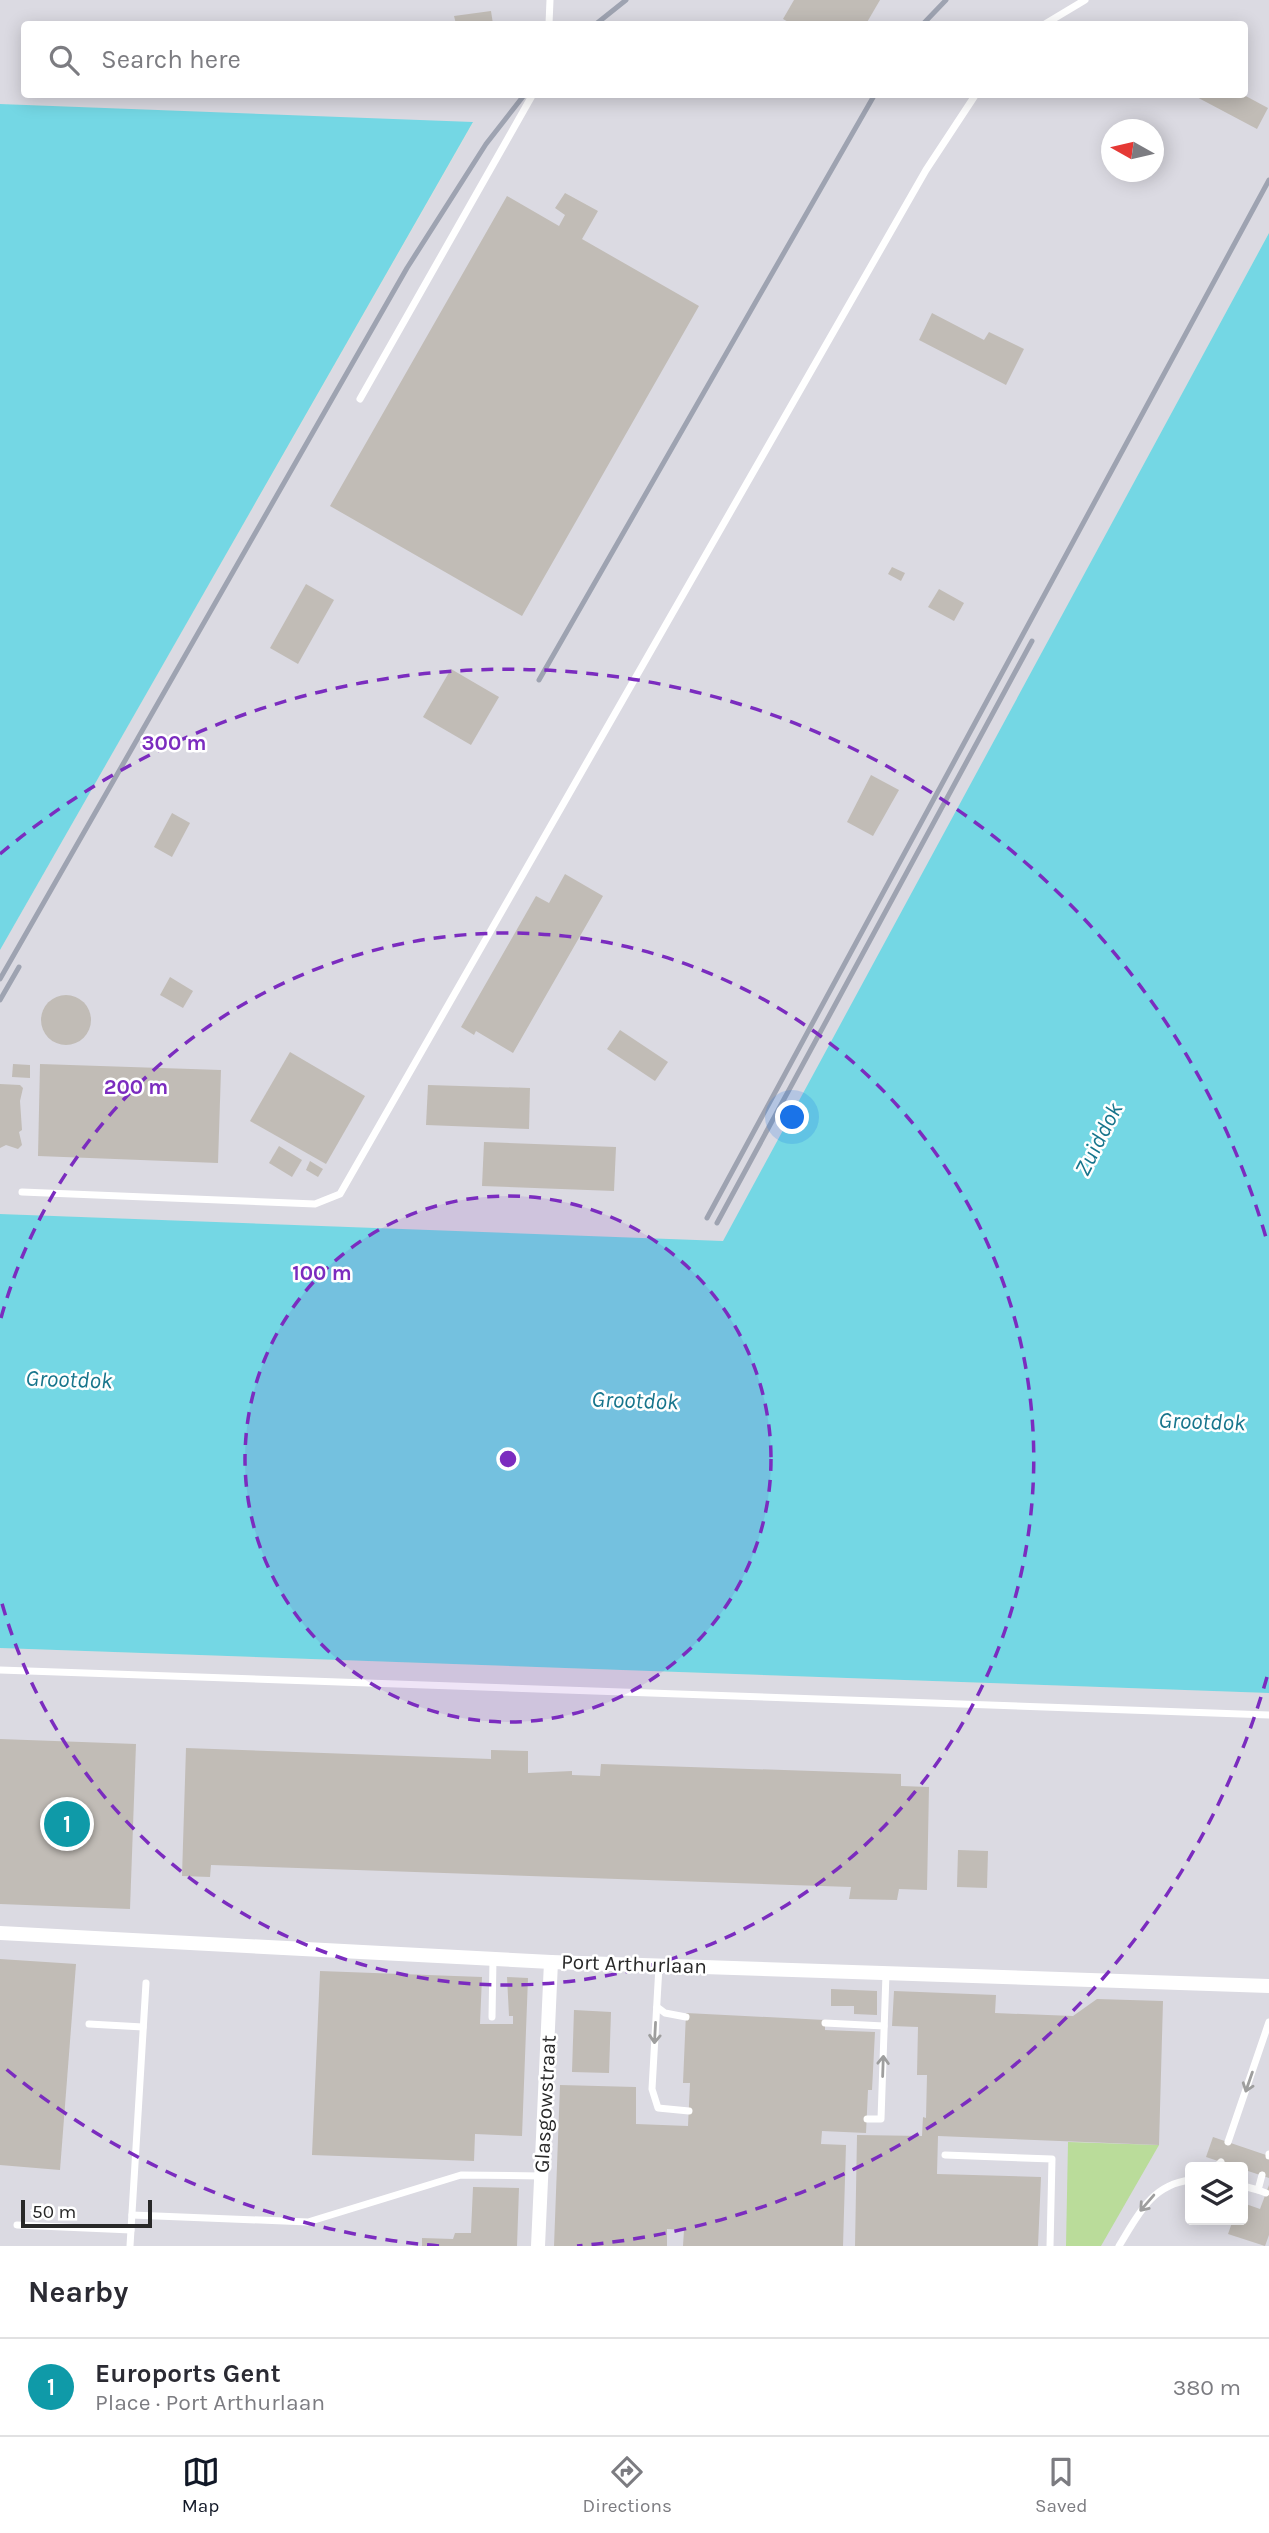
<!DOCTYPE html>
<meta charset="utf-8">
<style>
body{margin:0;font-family:Karla,sans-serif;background:#f7f7f7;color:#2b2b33}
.controls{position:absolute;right:21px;bottom:21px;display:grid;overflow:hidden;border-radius:7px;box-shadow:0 4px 18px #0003}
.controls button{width:63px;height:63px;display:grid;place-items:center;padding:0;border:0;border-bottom:2px solid #e1e1e2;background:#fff;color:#2b2b33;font:35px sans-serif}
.compass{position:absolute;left:1101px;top:119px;width:63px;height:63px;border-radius:50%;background:#fff;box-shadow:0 4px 18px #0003;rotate:278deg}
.scale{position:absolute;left:21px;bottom:18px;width:131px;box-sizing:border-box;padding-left:7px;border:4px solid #282828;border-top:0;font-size:19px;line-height:24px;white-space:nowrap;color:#282828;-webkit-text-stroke:5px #fff;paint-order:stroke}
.you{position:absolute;left:793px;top:1118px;width:24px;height:24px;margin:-18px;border:5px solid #fff;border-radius:50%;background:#1a73e8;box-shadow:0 0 0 10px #1a73e833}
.badge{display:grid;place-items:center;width:46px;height:46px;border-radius:50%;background:#111827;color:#fff;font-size:23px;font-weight:700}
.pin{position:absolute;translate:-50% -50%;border:4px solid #fff;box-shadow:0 2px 7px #0006}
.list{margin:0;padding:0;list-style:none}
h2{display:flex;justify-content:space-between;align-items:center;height:91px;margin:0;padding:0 28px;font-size:30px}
h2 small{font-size:23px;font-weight:400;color:#7c7c81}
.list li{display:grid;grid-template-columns:46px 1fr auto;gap:21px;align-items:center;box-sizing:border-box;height:98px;padding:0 28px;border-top:2px solid #e1e1e2}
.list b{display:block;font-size:26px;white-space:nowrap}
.list p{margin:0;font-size:23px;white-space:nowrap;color:#7c7c81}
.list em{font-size:23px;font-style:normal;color:#7c7c81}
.icon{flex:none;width:38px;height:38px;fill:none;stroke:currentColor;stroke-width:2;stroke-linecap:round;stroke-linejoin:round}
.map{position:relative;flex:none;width:1269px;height:2246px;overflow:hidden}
.search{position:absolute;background:#fff;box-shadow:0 4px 18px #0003;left:21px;right:21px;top:21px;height:77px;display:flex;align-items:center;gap:18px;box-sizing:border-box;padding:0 24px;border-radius:7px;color:#7c7c81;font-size:26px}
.sheet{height:189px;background:#fff}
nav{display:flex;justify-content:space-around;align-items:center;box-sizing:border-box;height:98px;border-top:2px solid #e1e1e2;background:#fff;font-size:19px;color:#7c7c81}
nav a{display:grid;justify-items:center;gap:4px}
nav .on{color:#111827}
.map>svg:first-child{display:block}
.industrial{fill:#dbdae2;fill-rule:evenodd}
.green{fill:#badc9a}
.water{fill:#74d7e4}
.building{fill:#c1bcb6}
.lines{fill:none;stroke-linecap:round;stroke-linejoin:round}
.lane{stroke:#fff;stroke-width:7}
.street{stroke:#fff;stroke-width:14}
.rail{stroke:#9ea3b1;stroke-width:5}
.oneway{stroke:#9e9e9e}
.ring{fill:none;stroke:#7b2cbf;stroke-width:3.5;stroke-dasharray:12 9}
.labels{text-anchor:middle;stroke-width:5;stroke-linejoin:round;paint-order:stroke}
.street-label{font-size:21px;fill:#282828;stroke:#fff}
.water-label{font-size:23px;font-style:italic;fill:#17758c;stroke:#fff}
.centre{fill:#7b2cbf;stroke:#fff;stroke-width:3.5}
.ring-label{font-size:21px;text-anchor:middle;font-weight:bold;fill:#7b2cbf;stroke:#fff;stroke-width:5;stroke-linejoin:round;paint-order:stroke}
</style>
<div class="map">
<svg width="1269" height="2246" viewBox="0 0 1269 2246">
<rect width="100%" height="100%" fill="#e9e0da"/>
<g class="industrial">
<path d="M0,0H1269V233L723,1242L0,1214V950L473,123L0,104ZM24,24H1244V94H24ZM1112,130H1154V172H1112Z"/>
<path d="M0,1648L1269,1693V2246H0ZM1190,2167H1243V2220H1190Z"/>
</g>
<path class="green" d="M1068,2142L1159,2145L1101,2246H1066Z"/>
<g class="water">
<path d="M0,104L473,122L0,950Z"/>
<path d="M1269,233V1693L0,1648V1214L723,1241Z"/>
</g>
<g class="building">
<path d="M794,0H880L866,24H792L783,19Z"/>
<path d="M491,11L493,24H456L454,16Z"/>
<path d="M1191,94H1242L1268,108L1257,129Z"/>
<path d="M565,193L598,211L582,239L699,306L522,616L330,506L507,196L559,226L565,215L555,208Z"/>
<path d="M932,313L984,340L989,332L1024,349L1006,385L919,340Z"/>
<path d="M892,567L905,573L901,581L888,574Z"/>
<path d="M306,584L334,600L298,664L270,648Z"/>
<path d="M939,589L964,603L954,621L928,607Z"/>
<path d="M451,669L499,697L471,745L423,717Z"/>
<path d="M871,775L899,790L873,836L847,822Z"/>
<path d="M172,813L190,823L172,857L154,847Z"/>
<path d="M565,874L603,896L513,1053L476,1031L474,1035L461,1027L536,896L549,903Z"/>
<path d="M170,977L193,991L183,1008L160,995Z"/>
<circle cx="66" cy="1020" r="25"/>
<path d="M620,1030L668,1062L655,1081L607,1049Z"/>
<path d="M290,1052L365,1096L326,1164L250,1121Z"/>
<path d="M13,1064L30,1065V1078L12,1077Z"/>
<path d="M40,1064L221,1070L218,1163L38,1156Z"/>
<path d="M0,1084L20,1085L23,1088L20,1101L22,1130L19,1132L22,1145L18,1149L6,1145L0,1148Z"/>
<path d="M428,1085L530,1088L529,1129L426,1125Z"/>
<path d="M484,1142L616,1147L614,1191L482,1186Z"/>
<path d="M279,1146L302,1160L292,1177L269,1163Z"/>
<path d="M310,1161L323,1169L318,1177L306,1170Z"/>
<path d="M0,1739L136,1744L130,1909L0,1904Z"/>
<path d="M186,1748L491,1759V1750L528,1751V1773L572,1771V1775L600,1776L601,1764L901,1774V1786L929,1787L927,1890L899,1889L897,1900L849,1899L851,1887L211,1865L210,1877L182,1876Z"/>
<path d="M958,1850L988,1851L987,1888L957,1887Z"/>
<path d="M0,1959L76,1964L60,2170L0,2165Z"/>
<path d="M320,1971L482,1977L480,2024H513V2016H509L507,1977L528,1978L522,2136L475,2134L474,2161L312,2155Z"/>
<path d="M831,1989L877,1991V2015L854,2014V2006H831Z"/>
<path d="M894,1991L996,1995L995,2013L1073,2016L1097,1999L1163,2001L1159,2145L938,2136L937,2174L1041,2177L1038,2246H855L857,2135L922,2136L923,2117L926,2118L927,2075H917L918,2027L892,2026Z"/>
<path d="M574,2010L611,2012L609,2073L572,2072Z"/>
<path d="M686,2013L825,2020V2030L875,2032L872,2090H868L866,2133L822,2131L821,2144L846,2145L843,2246H683L684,2230L667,2229V2246H554L560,2085L636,2087V2124L688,2126L690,2083H683Z"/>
<path d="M1213,2137L1269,2156V2178L1206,2157Z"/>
<path d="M1269,2185V2235L1265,2246L1228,2234L1233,2220H1243V2203L1260,2209Z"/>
<path d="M473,2187L519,2188L517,2246H422V2238L453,2239L455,2233H471Z"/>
</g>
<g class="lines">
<g class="lane">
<path d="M549,24L550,0"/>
<path d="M1045,24L1085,0"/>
<path d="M360,399L533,94"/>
<path d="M22,1192L315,1204L340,1194L926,170L976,94"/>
<path d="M0,1670L1269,1715"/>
<path d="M659,1966L652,2089L658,2108L689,2111"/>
<path d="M657,2007L665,2013L686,2017"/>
<path d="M492,2017L493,1959"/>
<path d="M825,2023L884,2026"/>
<path d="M89,2024L143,2027"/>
<path d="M867,2119H881L886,1974"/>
<path d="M1228,2142L1269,2022"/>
<path d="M945,2155L1052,2159L1050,2246"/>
<path d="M1269,2156V2154"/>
<path d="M1216,2167L1221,2162"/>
<path d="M1262,2175L1258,2190L1266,2193"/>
<path d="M1243,2186L1258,2190"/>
<path d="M132,2215L308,2222L461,2175L541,2176"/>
<path d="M17,2225L131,2230"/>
<path d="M130,2246L146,1983"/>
<path d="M1119,2246C1138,2215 1151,2185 1190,2180"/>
</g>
<g class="street">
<path d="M0,1933L551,1962L1269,1986"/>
<path d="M538,2246L551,1962"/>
</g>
<g class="rail">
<path d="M596,24L626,0"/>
<path d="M923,24L946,0"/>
<path d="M539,680L875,94"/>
<path d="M0,979L407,268L486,144L525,94"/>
<path d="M0,1000L19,967"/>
<path d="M707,1218L1269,180"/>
<path d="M717,1223L1032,641"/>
</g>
</g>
<defs><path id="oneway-shaft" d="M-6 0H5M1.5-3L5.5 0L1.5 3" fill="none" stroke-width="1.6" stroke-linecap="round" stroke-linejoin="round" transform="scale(1.75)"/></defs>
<g class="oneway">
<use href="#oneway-shaft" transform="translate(655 2033) rotate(93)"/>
<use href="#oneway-shaft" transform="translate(883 2066) rotate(-88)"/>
<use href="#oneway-shaft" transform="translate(1249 2082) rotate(109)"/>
<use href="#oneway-shaft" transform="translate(1147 2203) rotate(131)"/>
</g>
<circle cx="508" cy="1459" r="263" fill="#7b2cbf" fill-opacity=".12"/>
<g class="ring">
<circle cx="508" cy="1459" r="263"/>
<path d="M1 1318A526 526 0 1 1 1 1600"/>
<path d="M1267 1677A790 790 0 0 1 577 2246M439 2246A790 790 0 0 1 0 2064M0 854A790 790 0 0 1 1267 1241"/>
</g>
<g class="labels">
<g class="street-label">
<text transform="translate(634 1964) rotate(2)" y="7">Port Arthurlaan</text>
<text transform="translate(545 2104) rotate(-87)" y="7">Glasgowstraat</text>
</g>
<g class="water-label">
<text transform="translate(1098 1139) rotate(-63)" y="8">Zuiddok</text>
<text transform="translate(69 1379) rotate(2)" y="8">Grootdok</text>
<text transform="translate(635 1400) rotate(2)" y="8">Grootdok</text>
<text transform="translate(1202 1421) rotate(2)" y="8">Grootdok</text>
</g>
</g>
<circle cx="508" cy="1459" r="10" class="centre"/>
<g class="ring-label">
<text x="174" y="750">300 m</text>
<text x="136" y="1094">200 m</text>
<text x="322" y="1280">100 m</text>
</g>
</svg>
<div class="controls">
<button><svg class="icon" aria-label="layers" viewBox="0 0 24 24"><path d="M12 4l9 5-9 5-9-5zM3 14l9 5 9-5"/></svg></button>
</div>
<svg class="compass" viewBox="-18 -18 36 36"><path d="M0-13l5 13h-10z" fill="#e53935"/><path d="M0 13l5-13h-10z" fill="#7c7c81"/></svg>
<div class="scale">50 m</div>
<div class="you"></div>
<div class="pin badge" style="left:67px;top:1824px;background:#0f9aa8">1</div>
<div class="search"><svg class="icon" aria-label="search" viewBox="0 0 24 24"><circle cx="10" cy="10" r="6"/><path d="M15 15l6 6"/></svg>Search here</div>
</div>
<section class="sheet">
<h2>Nearby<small></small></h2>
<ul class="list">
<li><span class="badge" style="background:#0f9aa8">1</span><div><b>Euroports Gent</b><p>Place · Port Arthurlaan</p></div><em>380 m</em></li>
</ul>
</section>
<nav>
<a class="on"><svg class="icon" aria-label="map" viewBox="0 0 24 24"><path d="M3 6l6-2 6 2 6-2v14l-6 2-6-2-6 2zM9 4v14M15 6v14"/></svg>Map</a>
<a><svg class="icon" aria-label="directions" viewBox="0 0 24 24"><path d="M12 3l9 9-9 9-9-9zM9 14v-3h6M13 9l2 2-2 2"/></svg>Directions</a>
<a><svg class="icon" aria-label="saved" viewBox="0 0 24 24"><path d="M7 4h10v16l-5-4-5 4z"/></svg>Saved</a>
</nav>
